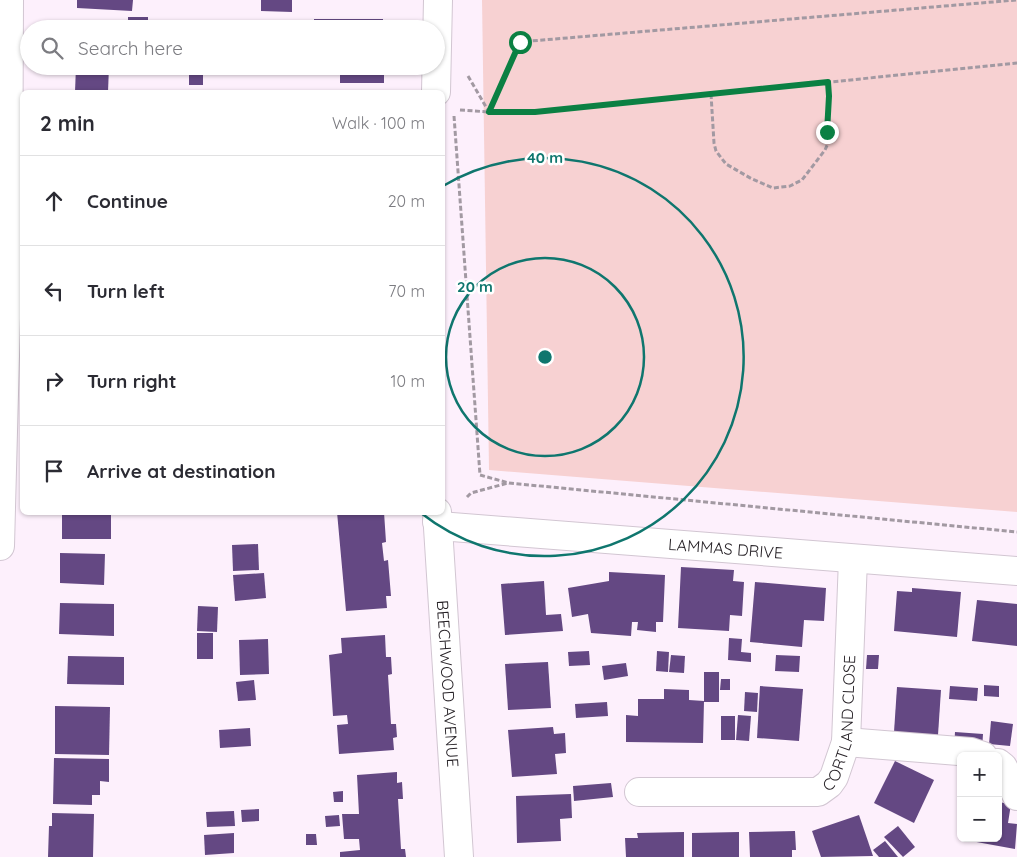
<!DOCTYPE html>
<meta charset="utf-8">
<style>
body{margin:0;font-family:Quicksand,sans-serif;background:#f2f2f3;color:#2b2b33}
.controls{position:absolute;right:15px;bottom:15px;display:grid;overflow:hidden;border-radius:8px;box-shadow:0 1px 4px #0004}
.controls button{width:45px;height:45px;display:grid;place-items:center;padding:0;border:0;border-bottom:1px solid #e1e1e2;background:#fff;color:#2b2b33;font:25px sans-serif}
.stop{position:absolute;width:15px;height:15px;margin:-11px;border:4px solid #0b8043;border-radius:50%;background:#fff}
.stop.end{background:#0b8043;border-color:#fff;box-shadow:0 1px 5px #0008}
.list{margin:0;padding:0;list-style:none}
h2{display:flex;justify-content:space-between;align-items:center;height:65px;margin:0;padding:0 20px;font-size:21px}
h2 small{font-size:16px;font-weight:400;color:#7c7c81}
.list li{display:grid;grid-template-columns:32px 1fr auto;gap:15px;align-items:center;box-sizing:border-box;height:90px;padding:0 20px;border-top:1px solid #e1e1e2}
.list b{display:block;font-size:19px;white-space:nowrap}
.list em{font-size:16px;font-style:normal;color:#7c7c81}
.icon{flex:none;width:28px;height:28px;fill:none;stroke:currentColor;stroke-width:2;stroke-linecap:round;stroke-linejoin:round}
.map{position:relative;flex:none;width:1017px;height:857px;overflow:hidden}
.search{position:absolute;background:#fff;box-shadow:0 1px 4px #0004;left:20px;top:20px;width:425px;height:55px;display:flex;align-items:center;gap:12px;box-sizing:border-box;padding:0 18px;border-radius:28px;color:#7c7c81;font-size:19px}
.panel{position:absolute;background:#fff;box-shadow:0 1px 4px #0004;left:20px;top:90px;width:425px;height:425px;border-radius:8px}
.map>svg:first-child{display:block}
.green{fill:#f7d1d2}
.building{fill:#644883}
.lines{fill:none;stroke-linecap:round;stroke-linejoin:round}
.minor-casing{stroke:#d2c6d2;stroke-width:30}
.path{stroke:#a299a2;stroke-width:3;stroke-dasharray:5 2.5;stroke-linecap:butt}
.minor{stroke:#fff;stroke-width:28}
.route{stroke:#0b8043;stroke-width:6}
.ring{fill:none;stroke:#0f766e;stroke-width:2.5}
.labels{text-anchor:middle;stroke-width:5;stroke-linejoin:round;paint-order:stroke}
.street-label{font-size:16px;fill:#272227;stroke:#fff}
.centre{fill:#0f766e;stroke:#fff;stroke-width:2.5}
.ring-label{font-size:15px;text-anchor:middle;font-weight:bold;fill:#0f766e;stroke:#fff;stroke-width:5;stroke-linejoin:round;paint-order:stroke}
</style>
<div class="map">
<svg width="1017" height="857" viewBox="0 0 1017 857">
<rect width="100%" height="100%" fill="#fdf0fc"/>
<path class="green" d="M482,0H1017V512L489,470Z"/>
<g class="building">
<path d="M77,0H133L132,11L77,8Z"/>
<path d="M261,0H292V12L261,11Z"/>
<rect x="128" y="17" width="20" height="12"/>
<rect x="314" y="19" width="69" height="10"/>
<path d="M76,66H109L108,92H75Z"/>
<rect x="189" y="66" width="14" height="19"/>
<rect x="340" y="66" width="44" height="17"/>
<rect x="62" y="512" width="49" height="27"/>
<path d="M337,512H384L386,542L382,543L384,561L388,560L391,596H386L387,608L346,611Z"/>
<path d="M258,544L259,570L233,571L232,545Z"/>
<path d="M60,553L105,554L104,585L60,583Z"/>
<path d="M681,567L734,570L733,581L744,582L742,616L730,615L729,631L678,628Z"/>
<path d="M609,572L665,575L663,622H656V632L637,630L638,622H632L631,636L591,633L588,614L572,617L568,588L609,581Z"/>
<path d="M264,573L266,598L235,601L233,575Z"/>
<path d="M544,581L546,615L561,614L563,631L505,635L501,584Z"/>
<path d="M755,582L826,588L824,621L804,620L802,647L750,642Z"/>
<path d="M912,588L961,592L957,637L894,631L897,591L912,592Z"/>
<path d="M977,600L1017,604V646L972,641Z"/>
<path d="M60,603L114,604V636L59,634Z"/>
<path d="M198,606L218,607L217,632L197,631Z"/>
<rect x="197" y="633" width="16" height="26"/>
<path d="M385,635L386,657H391L392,674L388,675L391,724H396L397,737L393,738L394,750L339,754L337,725L348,724L347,715L333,716L329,655L342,653L341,638Z"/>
<path d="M729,638L742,639L741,652L751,653V662L728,660Z"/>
<path d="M268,639L269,674L240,675L239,640Z"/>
<path d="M589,651L590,665L569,666L568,652Z"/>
<path d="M657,651L669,652L668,672L656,671Z"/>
<path d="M671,655L685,656L684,673L669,672Z"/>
<path d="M776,655L800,656L799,672L775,671Z"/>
<path d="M867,655H879L878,669H866Z"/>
<path d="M68,656L124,657V685L67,684Z"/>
<path d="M548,662L551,708L508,710L505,664Z"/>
<path d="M626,663L628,676L604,680L602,666Z"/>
<rect x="704" y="672" width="15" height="30"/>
<path d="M721,679H730V690H720Z"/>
<path d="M254,680L256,700L238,701L236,682Z"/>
<path d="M984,685L999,686V697L984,696Z"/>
<path d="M760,686L803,689L799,741L757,738Z"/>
<path d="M950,686L978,688L977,701L949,699Z"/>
<path d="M897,687L941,690L938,735L894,732Z"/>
<path d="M664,689L689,690V700L704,701L703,743L626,742V715L638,716V699H664Z"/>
<path d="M745,692L758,693L757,712L744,711Z"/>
<path d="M607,702L608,716L576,718L575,704Z"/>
<path d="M55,706L110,707L109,755L55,754Z"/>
<path d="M738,715L751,716L749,741L736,740Z"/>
<rect x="721" y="716" width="14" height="24"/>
<path d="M991,721L1013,724L1010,746L989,744Z"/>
<path d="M553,727L554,734L565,733L566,753L555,754L557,774L512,777L508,730Z"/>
<path d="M250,728L251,746L220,748L219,730Z"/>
<path d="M955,732L983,734L982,750L954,748Z"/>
<path d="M54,758L109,759V782L100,781V795H92V805L53,804Z"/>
<path d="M895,761L934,780L914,823L874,803Z"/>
<path d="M397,772V783L402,782L403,799H398L401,849H405L406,857H340V852L360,850L359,839H344L342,814H359L357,775Z"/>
<path d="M611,783L613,797L574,801L573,786Z"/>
<path d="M343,791V802H334L333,792Z"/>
<path d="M571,794L572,818L560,819L561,841L517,843L516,796Z"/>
<path d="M998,802L1011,804L1008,823L1017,824L1015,849L960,839L998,838Z"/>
<path d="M259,809V821L242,822L241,810Z"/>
<path d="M234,811L235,826L207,827L206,812Z"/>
<path d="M52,813L94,814L93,857H48L49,826H52Z"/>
<path d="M339,815L340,826L326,827L325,816Z"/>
<path d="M859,815L873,856L821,857L812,831Z"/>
<path d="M898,826L915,847L903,857L884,837Z"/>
<path d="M795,831L796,850H792V857H750L749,832Z"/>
<path d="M684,832V857H626L625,838H638L637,833Z"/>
<path d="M739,832V857H692V833Z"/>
<path d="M234,833V853L205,855L204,835Z"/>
<path d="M306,834H316L317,845H306Z"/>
<path d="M885,841L898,857H879L873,850Z"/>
</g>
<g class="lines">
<defs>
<g id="minor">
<path d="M436,92L438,0"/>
<path id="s1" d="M437,512L459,857"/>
<path id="s2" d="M437,522L439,526L1017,571"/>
<path d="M0,546L8,242L9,0"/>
<path d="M846,742L971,752L983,756"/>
<path d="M998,763L1003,767L1017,796"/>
<path id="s3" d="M639,792H818L829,784L834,777L846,742L853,559"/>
</g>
</defs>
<use href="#minor" class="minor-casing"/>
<g class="path">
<path d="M468,76L489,112"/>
<path d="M711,94L714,143L716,151L726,164L752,179L773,188L790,186L802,180L825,150L829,141L827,132L829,96L828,82"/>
<path d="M460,110L489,112H535L1017,63"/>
<path d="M489,112L519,42L1016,0"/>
<path d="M454,116L480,475L509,483L1017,532"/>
<path d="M467,497L471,493L508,483"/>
</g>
<use href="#minor" class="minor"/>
</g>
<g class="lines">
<path class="route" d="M520,42L489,112H535L828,82L829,96L827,132"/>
</g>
<g class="ring">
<circle cx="545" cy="357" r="99"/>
<path d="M443 186A199 199 0 1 1 421 513"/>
</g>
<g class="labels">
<g class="street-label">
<text dy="6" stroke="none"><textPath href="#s2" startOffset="292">LAMMAS DRIVE</textPath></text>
<text dy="6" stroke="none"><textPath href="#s1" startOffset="172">BEECHWOOD AVENUE</textPath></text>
<text dy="6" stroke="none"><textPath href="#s3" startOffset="256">CORTLAND CLOSE</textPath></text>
</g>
</g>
<circle cx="545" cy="357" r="8" class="centre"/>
<g class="ring-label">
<text x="545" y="163">40 m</text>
<text x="475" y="292">20 m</text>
</g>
</svg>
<div class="controls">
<button>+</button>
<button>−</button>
</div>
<div class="stop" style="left:520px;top:42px"></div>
<div class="stop end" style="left:827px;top:132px"></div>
<div class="search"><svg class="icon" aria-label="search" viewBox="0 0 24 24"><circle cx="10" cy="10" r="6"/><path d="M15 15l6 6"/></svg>Search here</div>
<section class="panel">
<h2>2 min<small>Walk · 100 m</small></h2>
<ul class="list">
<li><svg class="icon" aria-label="ahead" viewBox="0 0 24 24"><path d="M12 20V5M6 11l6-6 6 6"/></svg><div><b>Continue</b></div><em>20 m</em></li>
<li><svg class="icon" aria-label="left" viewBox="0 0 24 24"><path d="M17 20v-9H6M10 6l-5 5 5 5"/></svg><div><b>Turn left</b></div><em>70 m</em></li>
<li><svg class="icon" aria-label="right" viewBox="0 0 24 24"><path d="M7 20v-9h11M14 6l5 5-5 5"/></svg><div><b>Turn right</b></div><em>10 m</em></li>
<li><svg class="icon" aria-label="arrive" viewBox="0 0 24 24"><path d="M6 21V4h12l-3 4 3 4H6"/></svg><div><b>Arrive at destination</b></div></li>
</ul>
</section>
</div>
